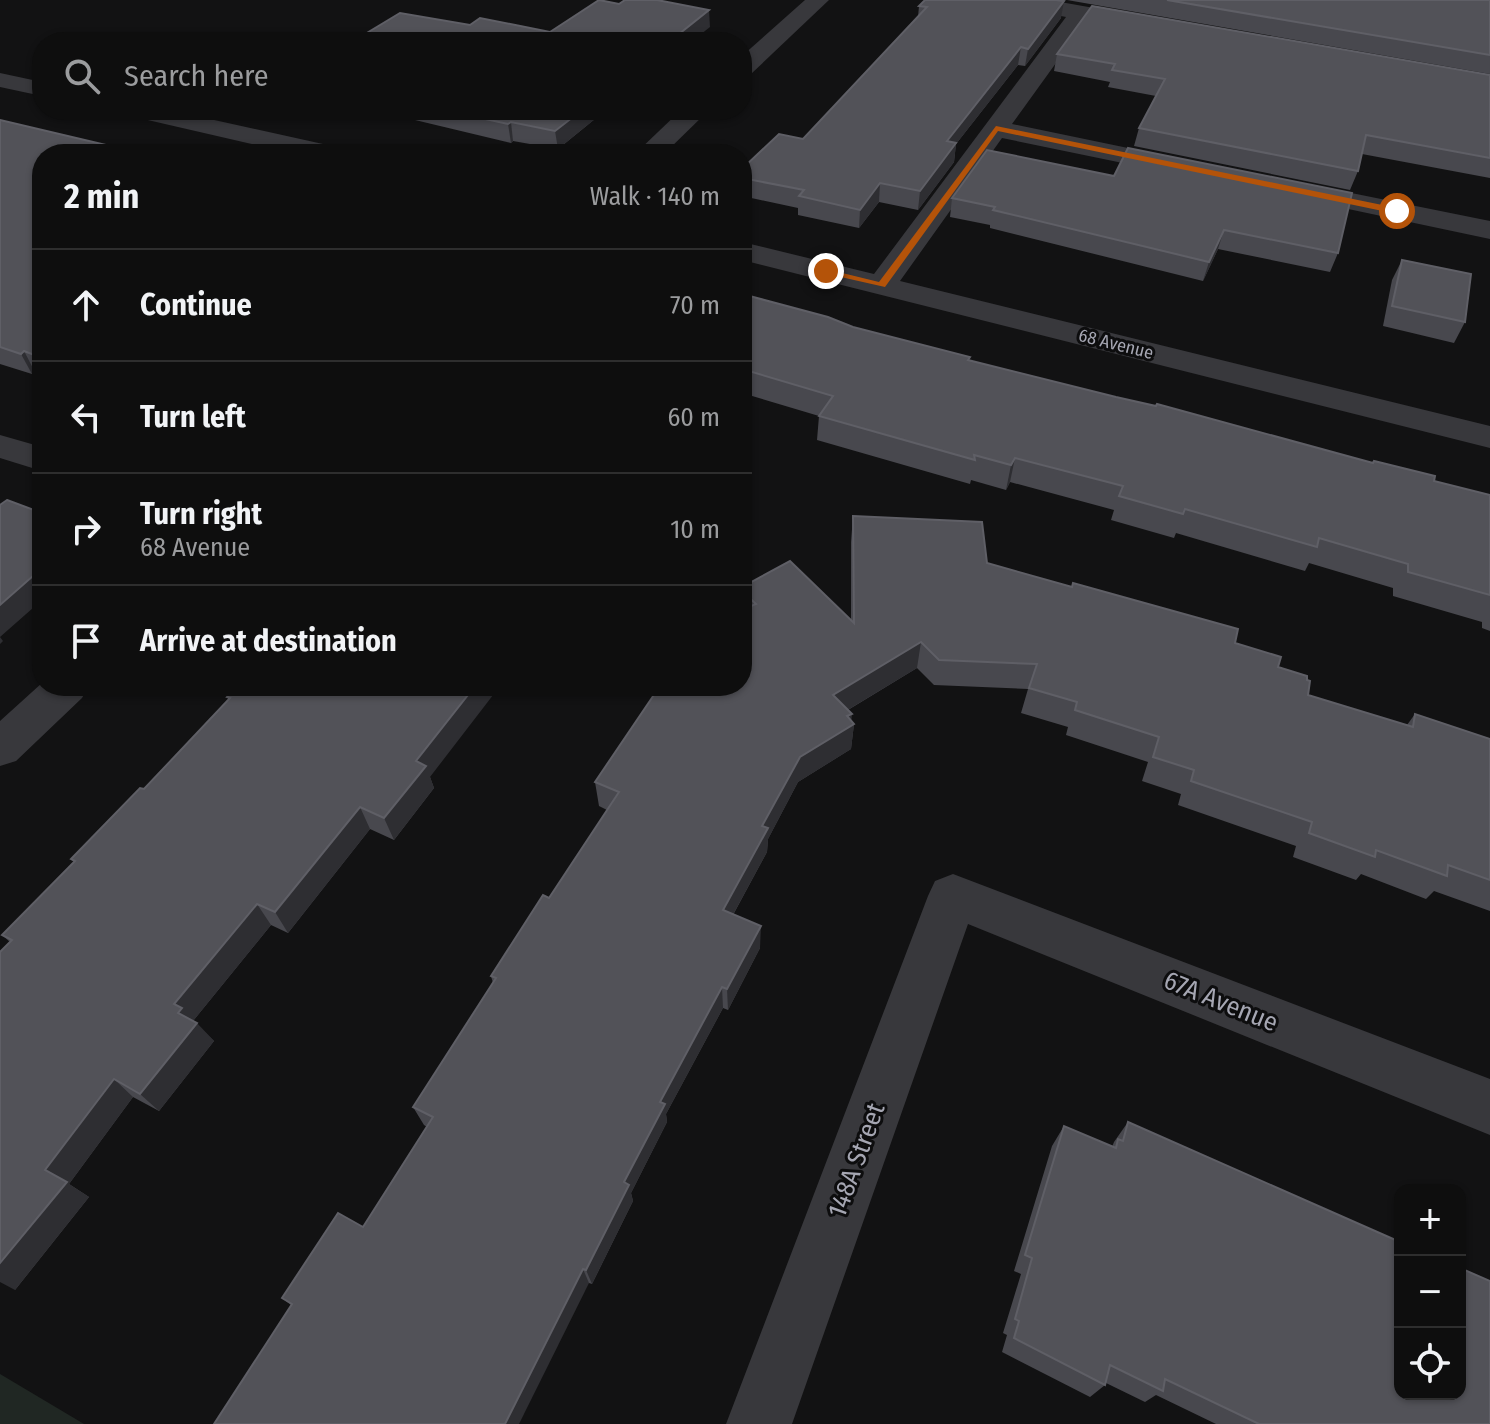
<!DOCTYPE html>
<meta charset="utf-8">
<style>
body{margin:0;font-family:"Fira Sans Condensed",sans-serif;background:#171717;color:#f1f3f6}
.controls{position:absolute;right:24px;bottom:24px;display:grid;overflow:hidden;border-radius:16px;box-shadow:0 2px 6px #0004}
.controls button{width:72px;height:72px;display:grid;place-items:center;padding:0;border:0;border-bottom:2px solid #2e2e2e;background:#0e0e0e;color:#f1f3f6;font:40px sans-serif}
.stop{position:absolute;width:24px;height:24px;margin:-18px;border:6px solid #b45309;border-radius:50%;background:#fff}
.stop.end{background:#b45309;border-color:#fff;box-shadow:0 2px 8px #0008}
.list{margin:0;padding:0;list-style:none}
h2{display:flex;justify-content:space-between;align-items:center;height:104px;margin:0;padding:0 32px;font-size:34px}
h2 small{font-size:26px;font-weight:400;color:#9b9c9e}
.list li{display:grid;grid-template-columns:52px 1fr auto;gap:24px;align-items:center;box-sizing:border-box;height:112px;padding:0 32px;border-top:2px solid #2e2e2e}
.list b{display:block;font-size:30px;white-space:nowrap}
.list p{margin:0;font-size:26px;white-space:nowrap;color:#9b9c9e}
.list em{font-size:26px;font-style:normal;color:#9b9c9e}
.icon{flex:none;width:44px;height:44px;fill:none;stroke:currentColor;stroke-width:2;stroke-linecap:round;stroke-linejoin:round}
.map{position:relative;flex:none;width:1490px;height:1424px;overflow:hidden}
.search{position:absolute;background:#0e0e0e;box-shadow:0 2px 6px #0004;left:32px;top:32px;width:720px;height:88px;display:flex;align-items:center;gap:20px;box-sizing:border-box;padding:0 28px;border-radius:32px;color:#9b9c9e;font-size:30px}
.panel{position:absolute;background:#0e0e0e;box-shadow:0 2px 6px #0004;left:32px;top:144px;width:720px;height:552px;border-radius:32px}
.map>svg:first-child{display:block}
.green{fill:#202723}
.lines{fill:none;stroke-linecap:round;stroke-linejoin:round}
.minor{fill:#38383c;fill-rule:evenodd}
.wall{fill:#48484e}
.shaded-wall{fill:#2e2e32}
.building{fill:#525258;stroke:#5f5f66;stroke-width:2}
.route{fill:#b45309}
.labels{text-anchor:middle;stroke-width:6;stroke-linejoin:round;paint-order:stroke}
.far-street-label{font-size:18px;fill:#a5a6b2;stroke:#0d0d0e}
.near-street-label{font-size:26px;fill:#a5a6b2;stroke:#0d0d0e}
</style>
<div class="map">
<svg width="1490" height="1424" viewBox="0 0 1490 1424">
<rect width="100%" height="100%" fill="#121213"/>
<path class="green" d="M0,1374L84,1424H0Z"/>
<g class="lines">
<g class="minor">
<path d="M805,0H829L751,74L742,76V56Z"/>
<path d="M1001,0H1049L1145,17L1153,19L1156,24L1153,29L1145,31L1087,20L1012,124L1181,159L1191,161L1195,167L1191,173L1181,175L1002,138L900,281L1490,426V448L742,260V242L874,274L1066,17L1004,5Z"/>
<path d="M0,73L42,82V96L0,87Z"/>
<path d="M122,110H169L341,148L344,154H295L126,115Z"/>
<path d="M681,110H709L664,154H635Z"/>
<path d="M1292,181L1490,221V239L1282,195L1278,189L1282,183Z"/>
<path d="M0,435L42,447V471L0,458Z"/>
<path d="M42,683V686H89L82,698L16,761L0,766V721Z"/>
<path d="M953,874L1490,1079V1135L968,924L792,1424H726L928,896L935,881Z"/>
</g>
</g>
<g class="wall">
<path d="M1067,0H1490V74Z"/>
<path d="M919,6L1061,18L1025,66L1018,65L956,144L954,162L918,210L879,202L859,228L798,215V208L742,196V169L803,139L918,17Z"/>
<path d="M1057,54L1490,75V178L1362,154L1358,171L1350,190L1134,146L1139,128L1156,96L1108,87L1110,82L1054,71Z"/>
<path d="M412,110H606L558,149L513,141L511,143L415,120Z"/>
<path d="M0,120L42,154V374L35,372L32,374L0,364Z"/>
<path d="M987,150L1338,253L1330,272L1218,249L1203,281L990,228V225L950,217L952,198Z"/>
<path d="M1402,260L1465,322L1454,343L1383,326L1392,280Z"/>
<path d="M742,294L969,361L1372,463L1374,461L1434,481L1490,495V631L1482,628V622L1393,596V588L1309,563L1305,571L1176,533L1174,538L1111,520L1114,510L1010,482L1006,490L971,480L970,484L817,440L819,416L742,393Z"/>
<path d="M853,516L987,563L1235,643L1278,667L1308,695L1407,725L1415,714L1490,739V911L1434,891L1426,899L1361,874L1356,880L1293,857L1296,846L1178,805L1181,794L1142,781L1148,762L1066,735L1068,727L1021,713L1028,689L934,685L917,668L848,710L851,721L854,724L851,749L798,782L768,839L767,852L733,915L760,948L728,1010L723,1008L666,1114L667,1122L631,1193L633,1201L592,1284L589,1283L291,1305L282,1298L363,1227L427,1127L424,1125L413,1107L493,983L491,976L549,898L607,810L599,806L595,782L742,686V587L851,620V542Z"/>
<path d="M227,697L430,777L434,788L394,840L370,829L288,933L271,925L193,1021L214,1041L159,1111L133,1097L69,1184L89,1197L15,1290L10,942L2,935L74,862L71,859L144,789L229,699Z"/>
<path d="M1128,1122L1490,1424H1216L1156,1395L1145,1402L1106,1383L1105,1385L1090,1397L1002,1352L1007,1335L1003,1333L1021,1274L1014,1271L1052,1146L1064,1126L1112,1147L1114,1142Z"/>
</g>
<g class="shaded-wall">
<path d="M1064,1L1061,18L1025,66L1028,49Z"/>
<path d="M709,10L710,27L691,42H669Z"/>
<path d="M1021,47L1018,65L956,144L954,162L918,210L920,191L947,141Z"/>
<path d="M582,110H606L558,149L555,131Z"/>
<path d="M511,122L513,141L511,143L508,124Z"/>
<path d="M880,183L879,202L859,228L860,210Z"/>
<path d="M1224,230L1218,249L1203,281L1209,262Z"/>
<path d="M24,351L35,372L32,374L21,354Z"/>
<path d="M1015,458L1010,482L1006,490L1011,465Z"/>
<path d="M42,568V600L0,637L3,641L0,644V605Z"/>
<path d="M921,642L917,668L831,720L833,695Z"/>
<path d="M475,686H500L430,777L434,788L394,840L384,818L416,761Z"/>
<path d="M852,714L851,726L854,724L851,749L798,782L768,839L767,852L723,933V910L762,826L800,757L847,716Z"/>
<path d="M360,807L370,829L288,933L275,912Z"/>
<path d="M257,904L271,925L193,1021L197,1023L214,1041L159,1111L140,1094L178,1013L174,1004Z"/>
<path d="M761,926L760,948L728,1010L727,989Z"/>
<path d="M722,987L723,1008L666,1114L667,1122L631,1193L633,1201L592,1284L586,1270L660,1102Z"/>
<path d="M114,1079L133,1097L69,1184L89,1197L15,1290L0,1282V1263L45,1170Z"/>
<path d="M583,1269L589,1283L519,1424H505Z"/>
</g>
<g class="building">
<path d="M599,0L619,4L625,0H657L709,10L669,42H352L400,13L470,25L480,18L550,32Z"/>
<path d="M925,0H1056L1064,1L1028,49L1021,47L947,141L956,143L920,191L880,183L860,210L799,196L804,190L742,178V169L779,134L803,139L927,7L919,6Z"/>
<path d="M1167,0H1490V55Z"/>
<path d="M1092,6L1490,75V158L1366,135L1358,171L1139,128L1165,79L1112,70L1115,64L1057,54Z"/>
<path d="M444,110H582L555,131L511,122L508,124Z"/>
<path d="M0,120L144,154H42V358L24,351L21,354L0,347Z"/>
<path d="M1128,148L1352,193L1338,253L1224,230L1209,262L993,210L995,207L952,198L987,150L1114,176Z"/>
<path d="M1402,260L1471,274L1465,322L1392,306Z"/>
<path d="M742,294L828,317L853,327L970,357L968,360L1116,397L1156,406L1157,404L1373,463L1374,461L1435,476L1434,481L1490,495V595L1408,572V564L1319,538L1317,547L1185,509L1183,514L1119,496L1123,486L1015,458L1011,465L974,455L975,460L819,416L833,396L742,369Z"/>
<path d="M7,500L42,513V568L0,605V505Z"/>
<path d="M853,516L982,522L987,563L1072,587L1073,583L1238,629L1235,643L1281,657L1278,667L1307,676V680L1310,681L1308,695L1413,727L1415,714L1490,739V880L1448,865L1447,876L1376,850L1375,857L1309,833L1312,822L1191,781L1194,770L1153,757L1159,737L1075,710L1077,702L1029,688L1037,664L939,660L921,642L833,695L852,714L847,716L854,724L800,757L762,826L768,828L723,910L761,926L727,989L722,987L660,1102L665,1104L624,1182L629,1185L586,1270L583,1269L505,1424H214L292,1304L282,1298L338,1213L363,1227L433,1117L413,1107L496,978L491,976L543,895L549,898L619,792L595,782L660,686H742V610L756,604L742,591V587L790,561L854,623Z"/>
<path d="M238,686H475L416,761L426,766L384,818L360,807L275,912L257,904L174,1004L182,1008L178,1013L197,1023L140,1094L114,1079L45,1170L67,1182L0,1263V952L12,940L2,935L75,861L71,859L140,788L144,789L230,698L227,697Z"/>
<path d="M1128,1122L1400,1242V1394H1460V1268L1490,1281V1424H1259L1165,1379L1163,1391L1110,1365L1105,1385L1014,1338L1019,1321L1015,1319L1032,1258L1025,1255L1064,1126L1116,1148L1118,1139L1123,1141Z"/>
</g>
<path class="route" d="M996,126L1397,208L1402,211L1397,214L998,131L885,287L823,273L826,269L879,282Z"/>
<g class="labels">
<g class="far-street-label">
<text transform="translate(1116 344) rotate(14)" y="6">68 Avenue</text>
</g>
<g class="near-street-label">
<text transform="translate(1221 1001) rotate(22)" y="9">67A Avenue</text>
<text transform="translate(856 1160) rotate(-70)" y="9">148A Street</text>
</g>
</g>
</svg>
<div class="controls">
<button>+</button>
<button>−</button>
<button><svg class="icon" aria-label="locate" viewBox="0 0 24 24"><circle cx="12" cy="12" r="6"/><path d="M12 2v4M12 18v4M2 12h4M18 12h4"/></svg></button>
</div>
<div class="stop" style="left:1397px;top:211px"></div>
<div class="stop end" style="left:826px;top:271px"></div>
<div class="search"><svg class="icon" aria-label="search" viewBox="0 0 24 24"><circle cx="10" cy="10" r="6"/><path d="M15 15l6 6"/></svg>Search here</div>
<section class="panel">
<h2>2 min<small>Walk · 140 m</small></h2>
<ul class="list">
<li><svg class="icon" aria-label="ahead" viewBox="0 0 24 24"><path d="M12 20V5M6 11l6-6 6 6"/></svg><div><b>Continue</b></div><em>70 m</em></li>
<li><svg class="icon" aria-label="left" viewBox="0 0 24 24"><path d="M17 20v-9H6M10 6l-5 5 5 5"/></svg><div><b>Turn left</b></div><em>60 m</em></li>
<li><svg class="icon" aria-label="right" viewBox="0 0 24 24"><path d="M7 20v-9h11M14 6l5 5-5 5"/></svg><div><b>Turn right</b><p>68 Avenue</p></div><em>10 m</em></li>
<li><svg class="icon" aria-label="arrive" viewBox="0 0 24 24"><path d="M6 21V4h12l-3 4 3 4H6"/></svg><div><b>Arrive at destination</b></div></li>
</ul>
</section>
</div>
